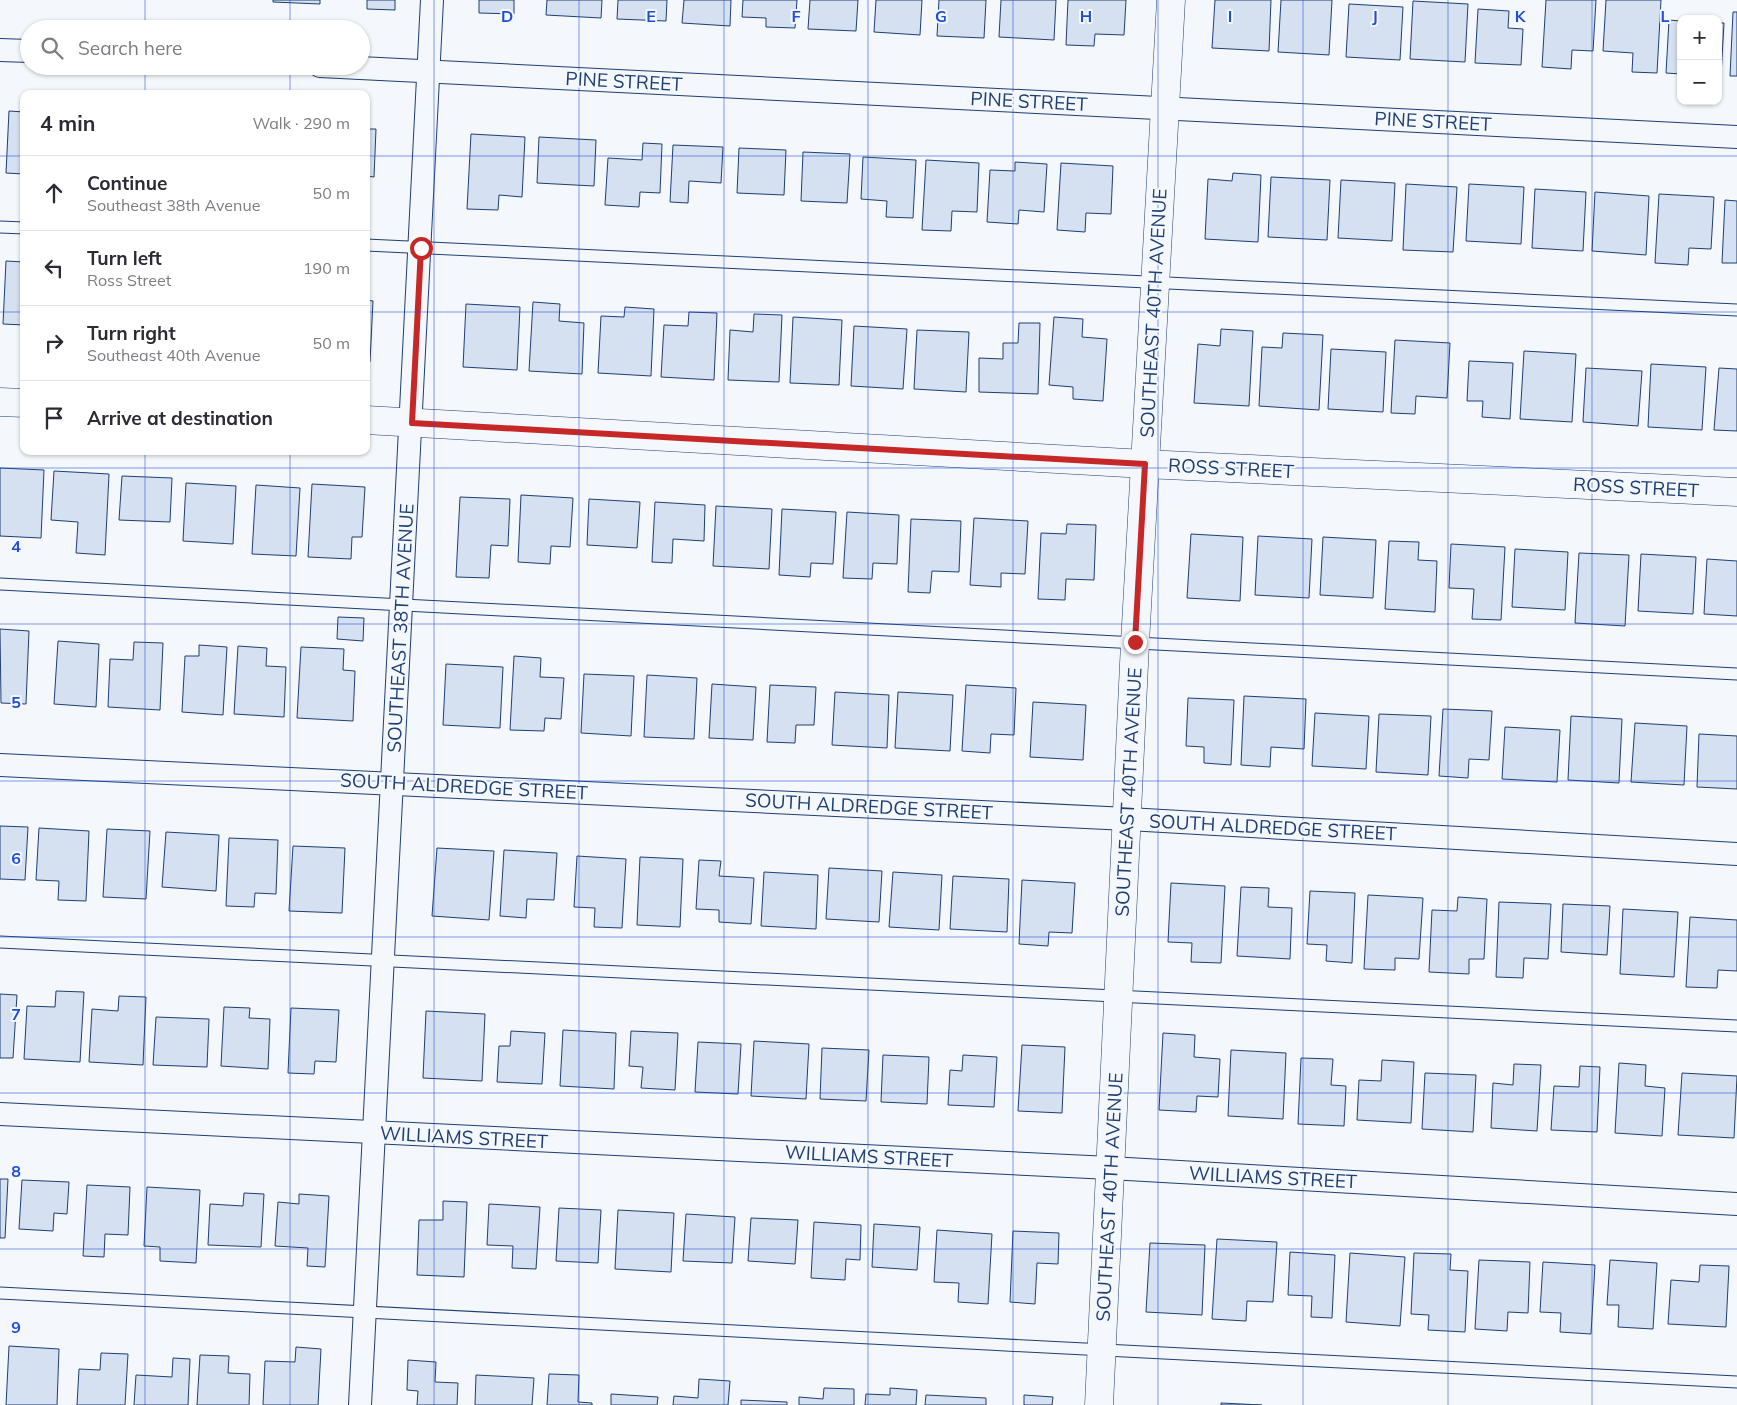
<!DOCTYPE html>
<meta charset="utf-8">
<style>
body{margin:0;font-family:Mulish,sans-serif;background:#f2f2f3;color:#2b2b33}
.controls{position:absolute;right:15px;top:15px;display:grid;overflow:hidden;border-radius:10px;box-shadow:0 1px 4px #0004}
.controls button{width:45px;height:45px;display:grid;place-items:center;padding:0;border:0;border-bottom:1px solid #e1e1e2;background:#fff;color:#2b2b33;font:25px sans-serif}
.stop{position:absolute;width:15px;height:15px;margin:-11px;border:4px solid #c62828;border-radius:50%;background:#fff}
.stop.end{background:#c62828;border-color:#fff;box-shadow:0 1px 5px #0008}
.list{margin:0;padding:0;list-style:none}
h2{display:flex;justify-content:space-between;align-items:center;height:65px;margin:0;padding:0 20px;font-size:21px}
h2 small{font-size:16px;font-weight:400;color:#7c7c81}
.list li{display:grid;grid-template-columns:32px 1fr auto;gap:15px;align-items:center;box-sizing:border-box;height:75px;padding:0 20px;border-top:1px solid #e1e1e2}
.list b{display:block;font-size:19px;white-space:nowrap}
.list p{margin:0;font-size:16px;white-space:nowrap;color:#7c7c81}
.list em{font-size:16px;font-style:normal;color:#7c7c81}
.icon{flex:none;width:28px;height:28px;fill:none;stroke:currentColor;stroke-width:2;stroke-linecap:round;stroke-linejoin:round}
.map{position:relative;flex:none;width:1737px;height:1405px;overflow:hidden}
.search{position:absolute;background:#fff;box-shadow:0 1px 4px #0004;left:20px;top:20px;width:350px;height:55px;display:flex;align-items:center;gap:12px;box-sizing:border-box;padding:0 18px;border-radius:28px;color:#7c7c81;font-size:19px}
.panel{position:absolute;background:#fff;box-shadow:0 1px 4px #0004;left:20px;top:90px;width:350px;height:365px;border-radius:10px}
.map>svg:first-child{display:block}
.building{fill:#d5e0f0;stroke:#1d3f73}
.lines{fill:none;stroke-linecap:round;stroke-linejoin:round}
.service-casing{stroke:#1d3f73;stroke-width:13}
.minor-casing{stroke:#1d3f73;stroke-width:24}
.tertiary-casing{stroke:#1d3f73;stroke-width:29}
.service{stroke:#f4f7fb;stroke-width:11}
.minor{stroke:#f4f7fb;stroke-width:22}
.tertiary{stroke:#f4f7fb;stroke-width:28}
.route{stroke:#c62828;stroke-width:6}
.grid{fill:none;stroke:#1d4ed8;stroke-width:1;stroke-opacity:0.55}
.labels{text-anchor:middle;stroke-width:4;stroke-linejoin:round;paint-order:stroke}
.street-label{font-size:19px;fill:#1d3f73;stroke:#f4f7fb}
.grid-label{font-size:16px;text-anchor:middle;font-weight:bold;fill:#1d4ed8;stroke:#f4f7fb;stroke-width:4;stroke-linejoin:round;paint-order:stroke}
</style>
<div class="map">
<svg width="1737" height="1405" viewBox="0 0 1737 1405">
<rect width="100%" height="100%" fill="#f4f7fb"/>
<g class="building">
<path d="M273,0H320V4L273,2Z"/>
<path d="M367,0H395V10L367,9Z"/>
<path d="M479,0H514V14L479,13Z"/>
<path d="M547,0H602L601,18L546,15Z"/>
<path d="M618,0H667L666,21L617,19Z"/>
<path d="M684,0H731L730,26L682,23Z"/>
<path d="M743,0H797L795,28L766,27V18L742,17Z"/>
<path d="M810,0H858L856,31L808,29Z"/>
<path d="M876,0H922L920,35L874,32Z"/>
<path d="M939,0H986L984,38L937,36Z"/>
<path d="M1001,0H1056L1054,40L999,37Z"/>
<path d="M1068,0H1126L1124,35L1095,34L1094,46L1066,45Z"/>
<path d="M1215,0H1271L1269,51L1212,48Z"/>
<path d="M1281,0H1332L1329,55L1278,52Z"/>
<path d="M1546,0H1596L1593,51L1572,50L1571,69L1542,67Z"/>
<path d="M1606,0H1661L1657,73L1632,72L1633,53L1603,51Z"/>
<path d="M1413,1L1468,4L1465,62L1410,59Z"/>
<path d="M1349,4L1403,7L1400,60L1346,57Z"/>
<path d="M1478,9L1509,11L1508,28L1523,29L1521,65L1475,63Z"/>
<path d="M1733,12H1737V76H1730Z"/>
<path d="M1669,20L1681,21V74L1666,73Z"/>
<path d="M1718,23H1724L1721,76H1718Z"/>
<path d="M9,111L24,112V174L6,173Z"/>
<path d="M366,129H376L374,177L366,176Z"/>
<path d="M471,134L525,137L522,197L499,195L498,210L467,209Z"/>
<path d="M539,137L596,140L594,186L537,183Z"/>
<path d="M643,143L662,144L660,193L640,192L639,207L605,205L608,158L642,160Z"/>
<path d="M673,145L723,147L721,183L689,181L688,203L670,202Z"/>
<path d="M739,148L786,150L784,195L737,193Z"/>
<path d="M803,152L850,154L847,203L801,201Z"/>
<path d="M863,157L916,160L913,218L886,217L887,201L861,199Z"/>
<path d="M926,160L979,163L977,212L952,211L951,231L922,230Z"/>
<path d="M1015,162L1047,164L1044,212L1019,210L1018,224L987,222L990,170L1015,171Z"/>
<path d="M1061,163L1113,166L1111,214L1086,213L1085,232L1057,230Z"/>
<path d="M1233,173L1261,175L1258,242L1205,239L1208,179L1232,181Z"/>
<path d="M1271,177L1330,180L1327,240L1268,237Z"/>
<path d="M1341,180L1395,183L1392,241L1338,238Z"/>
<path d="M1406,184L1457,187L1453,252L1403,250Z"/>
<path d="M1469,184L1524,187L1521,244L1466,241Z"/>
<path d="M1535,189L1586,192L1583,251L1532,248Z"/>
<path d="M1595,192L1649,196L1646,255L1592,251Z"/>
<path d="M1659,194L1714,197L1711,249L1689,248L1688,265L1655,263Z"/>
<path d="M1725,200L1737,201V263H1722Z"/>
<path d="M6,261L24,262V325L3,324Z"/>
<path d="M366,300L373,301L370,362H366Z"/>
<path d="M533,302L560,304L559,321L584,323L582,374L529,371Z"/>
<path d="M466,304L520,307L517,370L463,367Z"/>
<path d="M625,307L654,309L651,376L598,373L601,316L624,317Z"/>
<path d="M689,312L717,313L714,380L661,377L664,325L688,326Z"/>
<path d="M754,314L782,315L779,382L728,380L730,330L753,332Z"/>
<path d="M793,317L842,320L839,385L790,383Z"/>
<path d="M1054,317L1083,319L1082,337L1107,339L1103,401L1073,399V387L1049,385Z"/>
<path d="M1019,323H1040L1038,394L979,392V358L1003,359V343H1018Z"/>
<path d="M854,326L907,329L903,389L851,386Z"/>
<path d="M1221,329L1253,331L1249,406L1194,403L1198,344L1220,346Z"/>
<path d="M917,330L969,332L966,392L914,389Z"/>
<path d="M1283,333L1323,335L1319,410L1259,406L1262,347L1282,348Z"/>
<path d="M1395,340L1450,343L1447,398L1416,396L1415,414L1391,413Z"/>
<path d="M1331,349L1386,352L1383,412L1328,409Z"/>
<path d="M1524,351L1576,354L1572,422L1520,419Z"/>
<path d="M1469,361L1513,363L1510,419L1482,417L1483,401H1467Z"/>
<path d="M1651,364L1706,367L1702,430L1648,427Z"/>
<path d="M1586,368L1642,371L1638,426L1583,422Z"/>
<path d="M1719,368L1737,369V431L1714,430Z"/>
<path d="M0,468L44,470L41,538L0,536Z"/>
<path d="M54,471L109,474L105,555L76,553L78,522L51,520Z"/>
<path d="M122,476L172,478L170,522L119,520Z"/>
<path d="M186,483L236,486L233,544L183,541Z"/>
<path d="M312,484L365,487L362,537H352L351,559L308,557Z"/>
<path d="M256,485L300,488L296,556L252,554Z"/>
<path d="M521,495L573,498L570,547L551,546L550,564L518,562Z"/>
<path d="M460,497L510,499L508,546L491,545L489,578L456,577Z"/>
<path d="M589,499L640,502L637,548L587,545Z"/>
<path d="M655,502L705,505L704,541L673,539L672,563L652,562Z"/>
<path d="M716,506L772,509L769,569L713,566Z"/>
<path d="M782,509L836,512L833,564L811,563L810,577L779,575Z"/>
<path d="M847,512L899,515L897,564L873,563L872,579L843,578Z"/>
<path d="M974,518L1028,521L1025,574L1001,573V587L970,585Z"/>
<path d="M911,519L961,521L959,572L932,571L930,593L908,592Z"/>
<path d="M1067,524L1096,525L1094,580L1066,579L1065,600L1038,599L1041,533L1066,534Z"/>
<path d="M1191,534L1243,537L1240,601L1187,598Z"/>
<path d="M1258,536L1312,539L1309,598L1255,595Z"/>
<path d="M1323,537L1376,540L1373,598L1320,595Z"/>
<path d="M1389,541L1419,542L1418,560L1437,561L1435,612L1385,609Z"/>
<path d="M1451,544L1505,547L1501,620L1472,619L1474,589L1449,588Z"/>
<path d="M1515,549L1568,552L1565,610L1512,607Z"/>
<path d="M1579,553L1629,555L1625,626L1575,623Z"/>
<path d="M1641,554L1696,557L1693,614L1638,611Z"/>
<path d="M1707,559L1737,561V616L1704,614Z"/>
<path d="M338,617L364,618L363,641L337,639Z"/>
<path d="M0,629L29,631L26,704L1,703Z"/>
<path d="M58,641L99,644L96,707L54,704Z"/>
<path d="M134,642L163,643L160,710L108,707L110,659L133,660Z"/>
<path d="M199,645L227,647L223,715L182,712L185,656H199Z"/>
<path d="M238,646L267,648L266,666L286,667L284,717L234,714Z"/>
<path d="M301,647L344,649L343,670L355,671L353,721L297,718Z"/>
<path d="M514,656L541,658L540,677L564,678L561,719L545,718L544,731L510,730Z"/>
<path d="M446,664L503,667L500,728L443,725Z"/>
<path d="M584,674L634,676L631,736L581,733Z"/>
<path d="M647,675L697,678L694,739L644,737Z"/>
<path d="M712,684L756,687L753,740L709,738Z"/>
<path d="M770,685L816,687L814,725H796L795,743L767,742Z"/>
<path d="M966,685L1016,688L1014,735L991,734L990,753L962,751Z"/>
<path d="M835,692L889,695L887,748L832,745Z"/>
<path d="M898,692L953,695L950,751L895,748Z"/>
<path d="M1244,696L1306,699L1304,749L1271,747L1270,767L1241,765Z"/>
<path d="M1188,698L1234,700L1231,765L1204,763V747L1186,746Z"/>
<path d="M1033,702L1086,705L1083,760L1030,757Z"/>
<path d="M1443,709L1492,711L1489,760L1469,759L1468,778L1439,776Z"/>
<path d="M1315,713L1369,716L1366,769L1312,766Z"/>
<path d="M1379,714L1431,716L1428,775L1376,772Z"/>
<path d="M1571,716L1622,719L1619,783L1568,780Z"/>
<path d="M1635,723L1687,726L1684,785L1631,782Z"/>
<path d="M1505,727L1560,730L1557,782L1502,779Z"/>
<path d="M1699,734L1737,736V789L1697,787Z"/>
<path d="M0,826L28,827L25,880L0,879Z"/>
<path d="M39,828L89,831L86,901L58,900L59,881L36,880Z"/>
<path d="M107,829L150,831L146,899L103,897Z"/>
<path d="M166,832L219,835L216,891L162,887Z"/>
<path d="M229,838L278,840L276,894L255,893L254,907L226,906Z"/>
<path d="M293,846L345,848L342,913L289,911Z"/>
<path d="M437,848L494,851L489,920L432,916Z"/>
<path d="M504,850L557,853L554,900L527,899L526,918L500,916Z"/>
<path d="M577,856L626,859L622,928L594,927L595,908L574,907Z"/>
<path d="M640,857L683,859L680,927L637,925Z"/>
<path d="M699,860L721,861L719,876L754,878L751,924L719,922V910L696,909Z"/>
<path d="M829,868L882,871L879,922L826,919Z"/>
<path d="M764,872L818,875L816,929L761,926Z"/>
<path d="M893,872L942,875L939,930L889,927Z"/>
<path d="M953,876L1009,879L1007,932L950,929Z"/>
<path d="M1022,880L1075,883L1072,933L1049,932L1048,946L1019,944Z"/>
<path d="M1171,883L1225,886L1221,963L1191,962L1192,943L1168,942Z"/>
<path d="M1241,887L1269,888L1268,907L1292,908L1290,959L1237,956Z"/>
<path d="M1310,891L1355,893L1352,963L1326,961L1327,945L1307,944Z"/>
<path d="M1368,895L1423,898L1419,959L1395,958V970L1364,969Z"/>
<path d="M1458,897L1487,899L1484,959H1469V974L1429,972L1432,910L1457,911Z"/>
<path d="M1499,902L1551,904L1548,959L1524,958L1523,978L1496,977Z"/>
<path d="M1563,904L1610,906L1607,955L1561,952Z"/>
<path d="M1623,909L1678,912L1674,977L1620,974Z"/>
<path d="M1690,917L1737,920V971L1718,970L1717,988L1686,987Z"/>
<path d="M56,991L84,992L80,1062L24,1059L27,1006L55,1007Z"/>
<path d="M0,994L17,995L13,1058H0Z"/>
<path d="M119,996L146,997L143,1065L89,1062L92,1009L118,1011Z"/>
<path d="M224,1007L250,1008L249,1018L270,1019L268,1069L221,1066Z"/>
<path d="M291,1008L339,1010L336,1062L315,1061L314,1074L288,1073Z"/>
<path d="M426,1011L485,1014L482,1081L423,1078Z"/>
<path d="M156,1017L209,1019L207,1067L153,1065Z"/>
<path d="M563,1030L616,1033L614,1089L560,1086Z"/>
<path d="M511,1031L545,1033L542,1084L497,1082L499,1046H510Z"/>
<path d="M631,1031L678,1033L675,1090L641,1088L643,1067L629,1066Z"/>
<path d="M1163,1033L1195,1035L1194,1057L1220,1059L1218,1097L1197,1096L1196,1112L1159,1110Z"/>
<path d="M754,1041L809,1044L806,1099L751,1096Z"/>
<path d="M698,1042L741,1044L738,1094L695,1092Z"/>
<path d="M1022,1045L1065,1047L1062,1113L1018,1111Z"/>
<path d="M822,1048L869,1050L866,1101L820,1099Z"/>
<path d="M1231,1050L1286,1053L1283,1119L1228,1116Z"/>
<path d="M883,1055L929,1057L927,1104L881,1102Z"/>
<path d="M963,1055L997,1057L994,1107L948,1105L950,1070L962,1071Z"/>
<path d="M1301,1058L1333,1059L1331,1085L1346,1086L1344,1126L1298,1124Z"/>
<path d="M1382,1060L1414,1062L1411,1123L1357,1120L1359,1080L1381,1081Z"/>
<path d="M1619,1063L1646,1065L1645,1086L1665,1088L1662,1136L1615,1133Z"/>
<path d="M1514,1064L1541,1065L1537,1131L1491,1128L1493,1083L1513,1085Z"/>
<path d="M1580,1066L1600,1067L1597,1132L1551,1130L1554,1086L1579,1087Z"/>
<path d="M1425,1073L1476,1075L1473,1132L1422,1129Z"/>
<path d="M1682,1073L1737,1076L1734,1138L1678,1135Z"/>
<path d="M0,1179H8L5,1238H0Z"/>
<path d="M22,1180L69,1182L67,1214L54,1213L53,1231L19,1229Z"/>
<path d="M87,1185L130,1187L128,1235L105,1234L104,1257L83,1256Z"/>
<path d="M147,1187L200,1190L196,1263L160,1261V1247L144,1246Z"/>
<path d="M244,1193L264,1194L261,1247L208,1245L210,1204L243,1206Z"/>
<path d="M299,1194L329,1196L325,1267L307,1266L308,1248L275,1246L278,1202L299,1204Z"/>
<path d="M443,1201L467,1202L464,1277L417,1275L419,1220H443Z"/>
<path d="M489,1204L540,1207L536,1269L512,1268L513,1246L487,1245Z"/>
<path d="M559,1208L601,1210L598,1263L556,1261Z"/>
<path d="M618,1210L674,1213L671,1272L615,1269Z"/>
<path d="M686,1214L735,1217L732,1263L683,1261Z"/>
<path d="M751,1218L798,1220L795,1264L748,1261Z"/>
<path d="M814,1222L861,1225L860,1260L846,1259L845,1280L811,1278Z"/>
<path d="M874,1224L920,1227L917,1270L872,1267Z"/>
<path d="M937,1230L992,1234L988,1304L958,1302L959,1283L934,1282Z"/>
<path d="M1013,1231L1059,1233L1058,1264L1037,1263L1035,1304L1010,1302Z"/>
<path d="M1217,1239L1277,1242L1273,1302L1247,1301L1246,1321L1212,1319Z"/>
<path d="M1150,1243L1205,1245L1202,1315L1146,1312Z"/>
<path d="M1290,1252L1335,1255L1332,1318L1311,1317L1312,1296L1288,1295Z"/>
<path d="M1350,1253L1405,1257L1400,1326L1346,1322Z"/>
<path d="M1414,1253L1451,1254L1450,1270L1468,1271L1465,1332L1428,1330L1429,1315L1411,1314Z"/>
<path d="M1479,1260L1530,1262L1528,1313L1508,1312L1507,1331L1475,1329Z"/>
<path d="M1610,1260L1657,1263L1653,1329L1618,1327L1619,1305H1607Z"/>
<path d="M1543,1262L1595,1265L1591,1334L1560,1332L1561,1313L1540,1312Z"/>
<path d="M1700,1265L1729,1266L1726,1327L1668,1324L1671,1280L1699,1282Z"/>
<path d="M9,1346L59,1349L57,1405H6Z"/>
<path d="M296,1347L321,1349L318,1405H263L265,1361L295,1362Z"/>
<path d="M101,1353L128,1354L125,1405H77L79,1369L100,1370Z"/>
<path d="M200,1355L229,1356L228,1373L250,1374L249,1405H197Z"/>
<path d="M173,1358L190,1359L188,1405H134L136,1375L172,1377Z"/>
<path d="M408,1360L436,1362L435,1382L458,1383L457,1405H417L418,1391L407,1390Z"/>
<path d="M549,1374L579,1375L578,1402L592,1403V1405H547Z"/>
<path d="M476,1375L534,1378L532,1405H475Z"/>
<path d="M699,1379L730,1381L728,1405H673L674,1396L698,1398Z"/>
<path d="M824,1388L854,1389V1405H799V1397L823,1399Z"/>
<path d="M890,1388L917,1390L916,1405H865L866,1394L890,1395Z"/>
<path d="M611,1394L658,1397L657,1405H611Z"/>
<path d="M926,1395L986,1398V1405H925Z"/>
<path d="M1024,1395L1053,1397L1052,1405H1024Z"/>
<path d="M741,1400L787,1402V1405H741Z"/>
<path d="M1221,1403L1262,1405H1221Z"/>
</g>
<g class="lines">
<defs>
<g id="service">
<path d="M0,227L24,228"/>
<path d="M366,245L1737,310"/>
<path d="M0,584L1737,674"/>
<path d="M0,942L1737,1026"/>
<path d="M0,1293C579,1326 1158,1351 1737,1382"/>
</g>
<g id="minor">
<path d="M0,50L29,51"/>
<path d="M320,66L1737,137"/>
<path d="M0,765L1128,819L1737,854"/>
<path d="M0,1114L1110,1168L1737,1204"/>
<path d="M360,1405L432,0"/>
</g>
<g id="tertiary">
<path d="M0,402L24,403"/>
<path d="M366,420L1145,464L1737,492"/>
<path d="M1099,1405L1135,643L1171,0"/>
</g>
</defs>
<use href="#service" class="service-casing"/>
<use href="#minor" class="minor-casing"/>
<use href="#tertiary" class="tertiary-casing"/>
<use href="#service" class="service"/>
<use href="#minor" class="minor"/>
<use href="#tertiary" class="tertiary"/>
</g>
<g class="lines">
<path class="route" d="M421,248L412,423L1145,464L1135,642"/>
</g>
<path class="grid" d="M145,0V29M290,0V29M434,0V1405M579,0V1405M724,0V1405M868,0V1405M1013,0V1405M1158,0V1405M1303,0V1405M1448,0V1405M1592,0V1405M145,66V94M290,66V94M0,156H24M366,156H1737M0,312H24M366,312H1737M145,451V1405M290,451V1405M0,468H1737M0,624H1737M0,781H1737M0,937H1737M0,1093H1737M0,1249H1737"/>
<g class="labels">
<g class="street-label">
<text transform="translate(624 81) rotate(3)" y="7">PINE STREET</text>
<text transform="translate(1029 101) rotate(3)" y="7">PINE STREET</text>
<text transform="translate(1433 121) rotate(3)" y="7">PINE STREET</text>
<text transform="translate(1153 313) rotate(-87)" y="7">SOUTHEAST 40TH AVENUE</text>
<text transform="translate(1231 468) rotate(3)" y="7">ROSS STREET</text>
<text transform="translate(1636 487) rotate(3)" y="7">ROSS STREET</text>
<text transform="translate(400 628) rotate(-87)" y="7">SOUTHEAST 38TH AVENUE</text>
<text transform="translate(464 786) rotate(3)" y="7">SOUTH ALDREDGE STREET</text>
<text transform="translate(1128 792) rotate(-87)" y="7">SOUTHEAST 40TH AVENUE</text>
<text transform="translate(869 806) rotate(3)" y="7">SOUTH ALDREDGE STREET</text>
<text transform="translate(1273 827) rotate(3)" y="7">SOUTH ALDREDGE STREET</text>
<text transform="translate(464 1137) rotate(3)" y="7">WILLIAMS STREET</text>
<text transform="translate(869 1156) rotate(3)" y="7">WILLIAMS STREET</text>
<text transform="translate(1273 1177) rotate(3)" y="7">WILLIAMS STREET</text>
<text transform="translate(1109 1197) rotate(-87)" y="7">SOUTHEAST 40TH AVENUE</text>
</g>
</g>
<g class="grid-label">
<text x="507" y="22">D</text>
<text x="651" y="22">E</text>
<text x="796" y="22">F</text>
<text x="941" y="22">G</text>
<text x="1086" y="22">H</text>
<text x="1230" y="22">I</text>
<text x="1375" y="22">J</text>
<text x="1520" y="22">K</text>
<text x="1665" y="22">L</text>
<text x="16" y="552">4</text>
<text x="16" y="708">5</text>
<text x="16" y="864">6</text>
<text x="16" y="1020">7</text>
<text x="16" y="1177">8</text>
<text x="16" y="1333">9</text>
</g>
</svg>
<div class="controls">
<button>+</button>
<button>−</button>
</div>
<div class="stop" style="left:421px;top:248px"></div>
<div class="stop end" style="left:1135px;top:642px"></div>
<div class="search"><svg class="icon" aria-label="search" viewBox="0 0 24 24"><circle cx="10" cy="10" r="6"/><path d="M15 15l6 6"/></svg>Search here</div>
<section class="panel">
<h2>4 min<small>Walk · 290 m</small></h2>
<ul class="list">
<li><svg class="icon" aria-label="ahead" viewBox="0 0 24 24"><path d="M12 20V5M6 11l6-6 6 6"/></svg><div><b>Continue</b><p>Southeast 38th Avenue</p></div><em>50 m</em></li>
<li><svg class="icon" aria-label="left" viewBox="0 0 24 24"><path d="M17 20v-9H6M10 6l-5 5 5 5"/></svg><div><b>Turn left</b><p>Ross Street</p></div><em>190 m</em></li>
<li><svg class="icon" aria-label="right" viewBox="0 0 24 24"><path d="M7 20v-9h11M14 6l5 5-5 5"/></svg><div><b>Turn right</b><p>Southeast 40th Avenue</p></div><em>50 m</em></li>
<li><svg class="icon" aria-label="arrive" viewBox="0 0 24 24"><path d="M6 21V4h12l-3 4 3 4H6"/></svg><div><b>Arrive at destination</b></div></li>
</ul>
</section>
</div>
